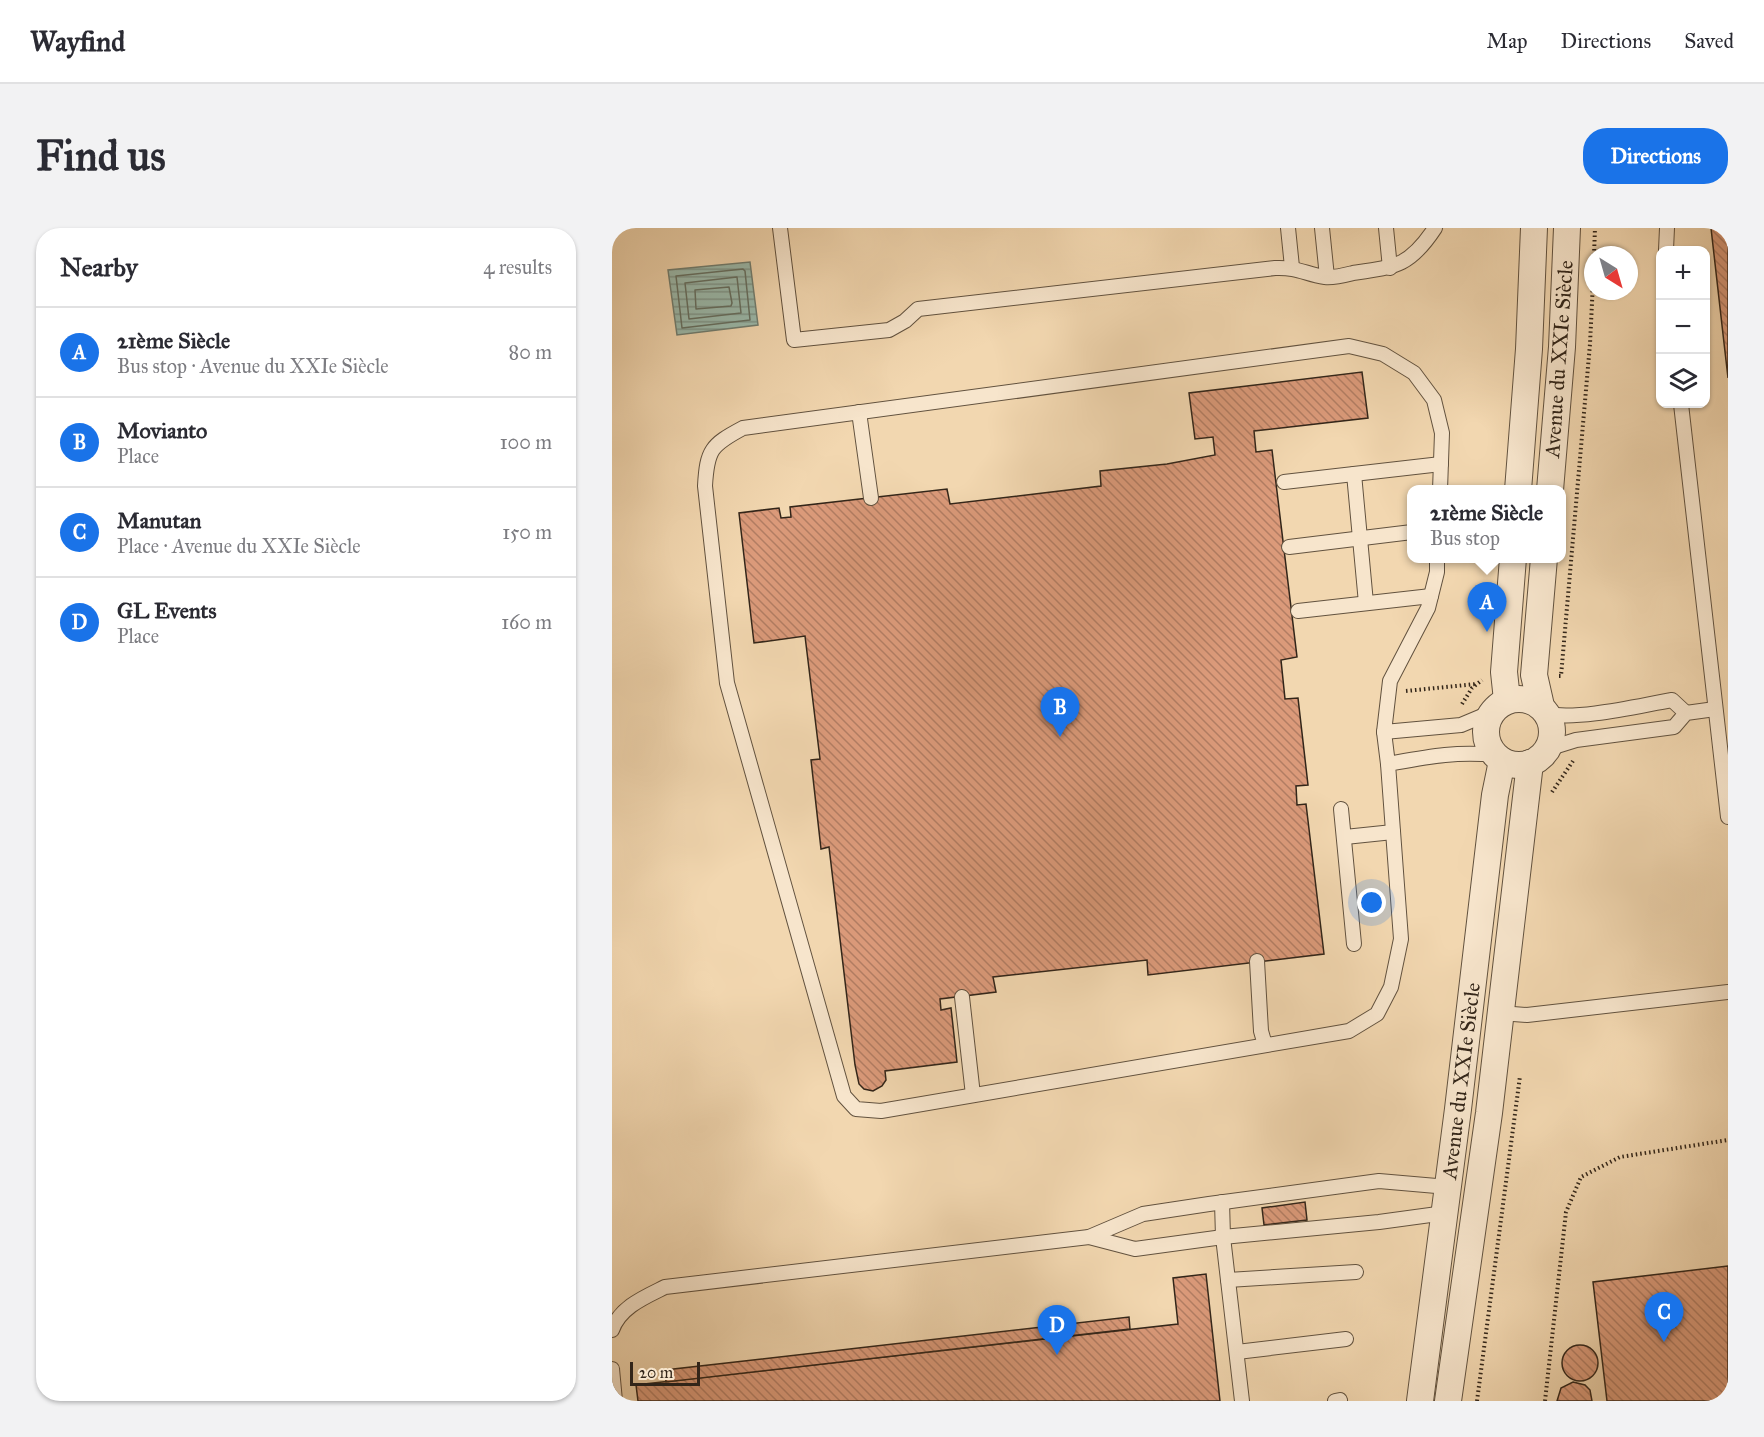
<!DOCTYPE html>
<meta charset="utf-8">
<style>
body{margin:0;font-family:"IM FELL Great Primer",serif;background:#f2f2f3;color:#2b2b33}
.controls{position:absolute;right:18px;top:18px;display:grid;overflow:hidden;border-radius:12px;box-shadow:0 2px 4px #0004}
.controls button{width:54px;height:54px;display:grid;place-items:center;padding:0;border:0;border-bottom:2px solid #e1e1e2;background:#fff;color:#2b2b33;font:30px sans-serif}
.compass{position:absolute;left:972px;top:18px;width:54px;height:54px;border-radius:50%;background:#fff;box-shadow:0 2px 4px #0004;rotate:143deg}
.scale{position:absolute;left:18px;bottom:15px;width:70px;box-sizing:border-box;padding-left:6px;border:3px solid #322519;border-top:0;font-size:16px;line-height:21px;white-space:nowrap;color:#322519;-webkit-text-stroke:4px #f7e5cc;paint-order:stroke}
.you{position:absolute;left:760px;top:675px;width:21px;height:21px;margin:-15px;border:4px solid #fff;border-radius:50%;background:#1a73e8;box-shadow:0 0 0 9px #1a73e833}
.badge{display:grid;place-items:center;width:39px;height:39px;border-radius:50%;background:#1a73e8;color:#fff;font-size:20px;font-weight:700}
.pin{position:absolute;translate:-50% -50px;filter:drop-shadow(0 2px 3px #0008)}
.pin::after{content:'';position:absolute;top:32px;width:21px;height:18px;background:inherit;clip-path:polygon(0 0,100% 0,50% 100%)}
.popup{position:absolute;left:795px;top:257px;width:159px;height:78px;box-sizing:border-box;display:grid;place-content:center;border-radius:12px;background:#fff;filter:drop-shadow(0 2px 4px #0005);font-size:20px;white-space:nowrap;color:#7c7c81}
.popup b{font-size:22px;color:#2b2b33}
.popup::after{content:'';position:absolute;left:50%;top:100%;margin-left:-12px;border:12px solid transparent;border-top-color:#fff}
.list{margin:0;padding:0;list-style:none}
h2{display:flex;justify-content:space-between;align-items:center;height:78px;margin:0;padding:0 24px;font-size:26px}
h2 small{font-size:20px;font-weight:400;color:#7c7c81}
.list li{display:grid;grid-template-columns:39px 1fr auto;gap:18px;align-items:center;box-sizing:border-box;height:90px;padding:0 24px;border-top:2px solid #e1e1e2}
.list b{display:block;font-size:22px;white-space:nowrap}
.list p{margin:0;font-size:20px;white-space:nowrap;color:#7c7c81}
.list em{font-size:20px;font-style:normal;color:#7c7c81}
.icon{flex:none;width:33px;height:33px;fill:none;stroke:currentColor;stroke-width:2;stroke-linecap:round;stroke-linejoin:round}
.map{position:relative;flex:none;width:1116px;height:1173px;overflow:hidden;border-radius:24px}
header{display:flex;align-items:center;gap:36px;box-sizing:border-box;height:84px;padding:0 30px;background:#fff;border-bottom:2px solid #e1e1e2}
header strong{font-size:28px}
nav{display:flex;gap:33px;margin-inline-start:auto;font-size:21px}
.intro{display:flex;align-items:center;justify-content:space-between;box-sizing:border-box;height:144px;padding:0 36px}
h1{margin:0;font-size:42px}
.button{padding:15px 27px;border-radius:24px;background:#1a73e8;color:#fff;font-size:21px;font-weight:700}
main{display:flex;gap:36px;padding:0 36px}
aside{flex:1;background:#fff;border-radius:24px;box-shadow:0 2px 4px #0004}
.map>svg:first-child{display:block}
.water{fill:url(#water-rules);stroke:#717e71;stroke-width:1.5}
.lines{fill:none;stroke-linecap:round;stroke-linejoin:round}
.shore{stroke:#667062;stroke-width:1.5}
.building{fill:url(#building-back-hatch);stroke:#322519;stroke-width:1.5}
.lane-casing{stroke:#62523f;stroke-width:16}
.street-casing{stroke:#62523f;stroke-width:28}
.path{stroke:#322519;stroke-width:4;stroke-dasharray:1.5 3;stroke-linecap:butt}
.lane{stroke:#f7e5cc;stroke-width:14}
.street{stroke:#f7e5cc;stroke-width:26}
.labels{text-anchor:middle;stroke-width:4.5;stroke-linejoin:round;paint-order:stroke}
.street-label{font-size:21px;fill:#322519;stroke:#f7e5cc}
</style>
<header>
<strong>Wayfind</strong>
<nav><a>Map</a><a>Directions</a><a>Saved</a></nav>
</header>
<div class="intro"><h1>Find us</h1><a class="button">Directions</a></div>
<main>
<aside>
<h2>Nearby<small>4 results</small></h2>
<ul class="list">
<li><span class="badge">A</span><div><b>21ème Siècle</b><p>Bus stop · Avenue du XXIe Siècle</p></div><em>80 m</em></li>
<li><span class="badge">B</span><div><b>Movianto</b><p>Place</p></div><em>100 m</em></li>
<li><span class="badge">C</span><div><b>Manutan</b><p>Place · Avenue du XXIe Siècle</p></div><em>150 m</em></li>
<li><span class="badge">D</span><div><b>GL Events</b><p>Place</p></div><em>160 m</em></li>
</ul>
</aside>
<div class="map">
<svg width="1116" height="1173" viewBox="0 0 1116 1173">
<defs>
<pattern id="water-rules" width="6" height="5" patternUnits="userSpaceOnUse" patternTransform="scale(1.5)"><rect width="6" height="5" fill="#9bbaac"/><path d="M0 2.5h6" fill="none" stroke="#7f978b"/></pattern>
<pattern id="building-back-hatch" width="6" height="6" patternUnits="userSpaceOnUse" patternTransform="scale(1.5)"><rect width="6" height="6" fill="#db9a7a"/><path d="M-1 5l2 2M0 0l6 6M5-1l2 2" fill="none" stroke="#b27d63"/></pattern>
</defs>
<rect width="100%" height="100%" fill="#f2d7b0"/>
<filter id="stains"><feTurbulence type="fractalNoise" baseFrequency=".00333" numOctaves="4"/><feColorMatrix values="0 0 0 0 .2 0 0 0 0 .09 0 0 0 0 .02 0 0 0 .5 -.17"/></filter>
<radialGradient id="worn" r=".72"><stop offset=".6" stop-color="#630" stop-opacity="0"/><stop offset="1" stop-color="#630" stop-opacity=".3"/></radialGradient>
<path class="water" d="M138,34L146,97L65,107L56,42Z"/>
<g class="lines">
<g class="shore">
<path d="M131,41L133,43L138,92L70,100L64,48Z"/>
<path d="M125,49L129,85L77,91L73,55Z"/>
<path d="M117,59L120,75L119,78L84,81L83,62Z"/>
</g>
</g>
<g class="building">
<path d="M1099,0H1116V150L1112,115Z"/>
<path d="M750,144L756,190L642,203L644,224L660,222L663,247L685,429L669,432L673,471L686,470L696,557L684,558L685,577L694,576L712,726L536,747L535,732L381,749L384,764L328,771L329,782L339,780L345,834L273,843L274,852L270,858L261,863L252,861L247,856L243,837L217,619L209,621L199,532L208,531L193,408L142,415L127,285L167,280L169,290L179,289L178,279L335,261L338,276L489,258L488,243L555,236L603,227L601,209L583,211L577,165Z"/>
<path d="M693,974L695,992L652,997L650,980Z"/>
<path d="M1116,1038V1173H995L981,1054Z"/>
<path d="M594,1046L608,1173H26L24,1157L566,1096L561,1050Z"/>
<path d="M517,1089L518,1101L54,1154L53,1142Z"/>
<circle cx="968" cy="1135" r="18"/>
<path d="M961,1154L973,1157L978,1162L980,1173H945L949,1160Z"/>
</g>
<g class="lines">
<defs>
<g id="lane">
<path d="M168,0L182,112L277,102L293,93L306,81L663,40C686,39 693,46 713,49C722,50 733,47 741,45C784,39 798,38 823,0"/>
<path d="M676,0L680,39"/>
<path d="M710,0L715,49"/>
<path d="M774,0L778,40"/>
<path d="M1054,22L1055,0"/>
<path d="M1069,176L1116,589"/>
<path d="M247,184L259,270"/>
<path d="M742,246L754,375"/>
<path d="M672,254L829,236"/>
<path d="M828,262L830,205L822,172L802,145L771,126L737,118L131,200C99,217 95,222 93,258L115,455L232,868L244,881L269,883L737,803L765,786L779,759L789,711L776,536C815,529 843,523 883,527"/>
<path d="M677,319L800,304"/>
<path d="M825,330V344L816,380L778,453L772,504L849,497L880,484"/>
<path d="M686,383L819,368"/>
<path d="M935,486C969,492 1025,478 1060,472L1074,485"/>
<path d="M772,504L776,536"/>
<path d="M935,521L964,512L1062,499L1074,485L1103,481"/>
<path d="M729,581L742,716"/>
<path d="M733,609L781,604"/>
<path d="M645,733L649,803L653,817"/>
<path d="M350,769L361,867"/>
<path d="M888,785L915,787L1116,764"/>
<path d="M610,974L611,1009L630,1173"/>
<path d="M477,1009L523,1021L611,1009L767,994L833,985"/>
<path d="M616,1052L744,1044"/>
<path d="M0,1102C8,1079 33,1069 53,1059L477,1009L531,986L597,976L767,953L836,959"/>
<path d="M625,1124L734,1111"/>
<path d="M0,1141L3,1173"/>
<path d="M723,1173L728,1172"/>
</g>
<g id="street">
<path d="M906,262L917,121L922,0"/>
<path d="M938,262L950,119L955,0"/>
<circle cx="907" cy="504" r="33"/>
<path d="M895,472L892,444L901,330"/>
<path d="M929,478L922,447L932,330"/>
<path d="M808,1173L846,881L883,567L890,533"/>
<path d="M836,1173L877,885L918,535"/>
</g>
</defs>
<use href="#lane" class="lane-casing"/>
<use href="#street" class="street-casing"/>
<g class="path">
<path d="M982,27L983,0"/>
<path d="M947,448H949L978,116L981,54"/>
<path d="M794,463L864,456"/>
<path d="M850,476L860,460L870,452"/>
<path d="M940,564L961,533"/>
<path d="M865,1173L908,848"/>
<path d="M933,1173L954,984L969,949L1008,929L1116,912"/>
</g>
<use href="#lane" class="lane"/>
<use href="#street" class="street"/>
</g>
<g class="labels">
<g class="street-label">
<text transform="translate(947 131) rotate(-86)" y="7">Avenue du XXIe Siècle</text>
<text transform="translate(849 853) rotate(-83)" y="7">Avenue du XXIe Siècle</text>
</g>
</g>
<rect width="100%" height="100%" filter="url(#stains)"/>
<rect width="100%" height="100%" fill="url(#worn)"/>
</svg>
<div class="controls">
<button>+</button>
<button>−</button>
<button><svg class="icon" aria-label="layers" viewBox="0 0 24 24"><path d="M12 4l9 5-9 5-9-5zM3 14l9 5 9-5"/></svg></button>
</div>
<svg class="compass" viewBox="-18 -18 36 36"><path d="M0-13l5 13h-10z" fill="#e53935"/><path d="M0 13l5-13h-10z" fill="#7c7c81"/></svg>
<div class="scale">20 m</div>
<div class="you"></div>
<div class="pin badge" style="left:875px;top:404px">A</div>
<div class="popup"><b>21ème Siècle</b>Bus stop</div>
<div class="pin badge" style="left:448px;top:509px">B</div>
<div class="pin badge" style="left:1052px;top:1114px">C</div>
<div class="pin badge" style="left:445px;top:1127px">D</div>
</div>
</main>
